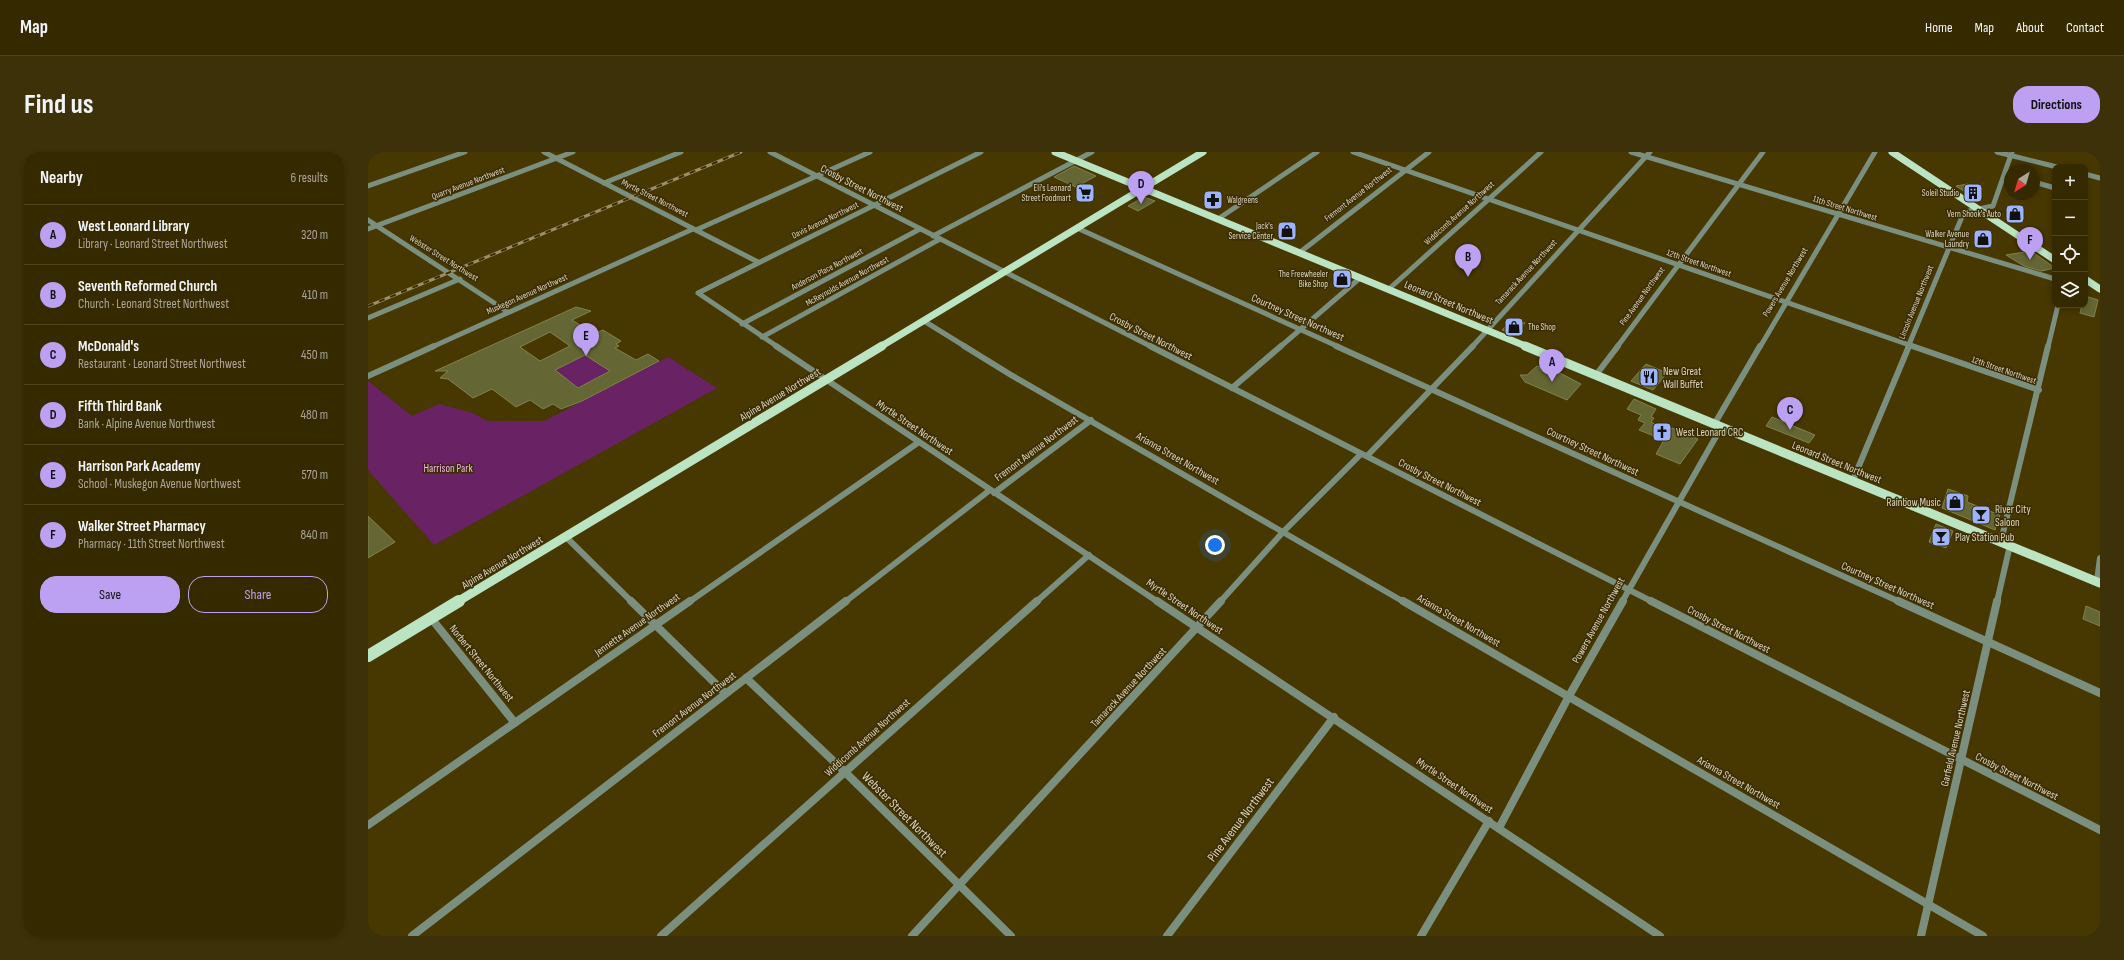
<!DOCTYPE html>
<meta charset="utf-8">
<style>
body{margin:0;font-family:"Sofia Sans Condensed",sans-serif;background:#3d310a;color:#f1f3f6}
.controls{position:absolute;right:12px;top:12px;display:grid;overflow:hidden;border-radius:8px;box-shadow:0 2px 6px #0003}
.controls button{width:36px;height:36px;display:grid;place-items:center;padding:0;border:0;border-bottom:1px solid #4f4522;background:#352900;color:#f1f3f6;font:20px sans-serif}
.compass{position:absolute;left:1636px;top:12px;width:36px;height:36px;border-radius:50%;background:#352900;box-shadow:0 2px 6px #0003;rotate:217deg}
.you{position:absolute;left:847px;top:393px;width:14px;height:14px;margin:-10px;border:3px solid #fff;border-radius:50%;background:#1a73e8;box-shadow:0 0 0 6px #1a73e833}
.badge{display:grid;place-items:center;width:26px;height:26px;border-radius:50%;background:#bca0f2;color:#111;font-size:13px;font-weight:700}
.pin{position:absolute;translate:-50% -33px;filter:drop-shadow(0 1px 2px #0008)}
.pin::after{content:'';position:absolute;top:21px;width:14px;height:12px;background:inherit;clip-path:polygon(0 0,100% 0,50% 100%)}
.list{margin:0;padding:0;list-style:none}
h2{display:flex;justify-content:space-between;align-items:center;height:52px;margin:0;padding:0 16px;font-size:17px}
h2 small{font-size:13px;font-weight:400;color:#aaa699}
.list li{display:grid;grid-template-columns:26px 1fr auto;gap:12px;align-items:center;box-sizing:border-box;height:60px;padding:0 16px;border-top:1px solid #4f4522}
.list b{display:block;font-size:15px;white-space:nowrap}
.list p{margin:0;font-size:13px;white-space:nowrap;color:#aaa699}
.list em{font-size:13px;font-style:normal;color:#aaa699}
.actions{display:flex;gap:8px;padding:12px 16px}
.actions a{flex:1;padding:9px 0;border:1px solid #bca0f2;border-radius:16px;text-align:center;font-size:14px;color:#bca0f2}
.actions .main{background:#bca0f2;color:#111}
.icon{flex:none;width:22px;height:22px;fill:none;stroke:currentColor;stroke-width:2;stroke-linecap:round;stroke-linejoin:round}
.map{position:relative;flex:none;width:1732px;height:784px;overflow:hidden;border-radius:16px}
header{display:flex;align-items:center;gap:24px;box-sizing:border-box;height:56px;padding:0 20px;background:#352900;border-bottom:1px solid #4f4522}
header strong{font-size:19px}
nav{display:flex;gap:22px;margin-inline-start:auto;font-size:14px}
.intro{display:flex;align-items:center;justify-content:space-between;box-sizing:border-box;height:96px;padding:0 24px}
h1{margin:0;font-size:28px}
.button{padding:10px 18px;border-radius:16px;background:#bca0f2;color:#111;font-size:14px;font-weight:700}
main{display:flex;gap:24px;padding:0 24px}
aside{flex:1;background:#352900;border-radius:16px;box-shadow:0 2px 6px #0003}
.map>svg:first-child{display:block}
.green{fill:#692364}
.building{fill:#646633;stroke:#80824f;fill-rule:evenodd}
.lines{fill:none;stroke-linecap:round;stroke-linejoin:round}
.minor-far2{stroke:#7b8f7f;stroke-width:5}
.minor-far1{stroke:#7b8f7f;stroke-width:6}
.minor{stroke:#7b8f7f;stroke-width:8}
.major-far2{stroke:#bbe4c3;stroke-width:7}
.major-far1{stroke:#bbe4c3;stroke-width:9}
.major{stroke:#bbe4c3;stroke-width:12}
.rail-casing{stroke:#9c906a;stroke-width:3}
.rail{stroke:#3a2d05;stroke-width:2;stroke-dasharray:6;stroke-linecap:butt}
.labels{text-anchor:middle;stroke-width:3;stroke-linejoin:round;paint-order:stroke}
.far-street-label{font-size:9px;fill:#ddd4ba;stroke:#3a2d05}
.far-poi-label{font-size:9px;fill:#ddd4ba;stroke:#3a2d05;text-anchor:end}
.street-label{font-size:11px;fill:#ddd4ba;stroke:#3a2d05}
.poi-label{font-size:11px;fill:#ddd4ba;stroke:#3a2d05;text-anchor:start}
.park-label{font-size:11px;fill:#fbb3f2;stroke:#3a2d05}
.near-street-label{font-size:13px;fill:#ddd4ba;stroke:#3a2d05}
</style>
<header>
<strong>Map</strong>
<nav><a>Home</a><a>Map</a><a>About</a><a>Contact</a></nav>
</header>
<div class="intro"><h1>Find us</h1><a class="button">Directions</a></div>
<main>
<aside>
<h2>Nearby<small>6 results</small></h2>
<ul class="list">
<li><span class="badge">A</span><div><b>West Leonard Library</b><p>Library · Leonard Street Northwest</p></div><em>320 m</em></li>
<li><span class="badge">B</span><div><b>Seventh Reformed Church</b><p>Church · Leonard Street Northwest</p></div><em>410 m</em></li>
<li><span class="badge">C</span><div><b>McDonald's</b><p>Restaurant · Leonard Street Northwest</p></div><em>450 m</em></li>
<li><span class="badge">D</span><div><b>Fifth Third Bank</b><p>Bank · Alpine Avenue Northwest</p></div><em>480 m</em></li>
<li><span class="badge">E</span><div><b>Harrison Park Academy</b><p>School · Muskegon Avenue Northwest</p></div><em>570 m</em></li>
<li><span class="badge">F</span><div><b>Walker Street Pharmacy</b><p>Pharmacy · 11th Street Northwest</p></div><em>840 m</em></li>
</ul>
<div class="actions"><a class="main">Save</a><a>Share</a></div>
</aside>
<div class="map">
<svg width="1732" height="784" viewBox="0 0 1732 784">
<rect width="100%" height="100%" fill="#473700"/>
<g class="green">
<path d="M221,201L227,210L237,216L247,211L251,214L202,240L187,218Z"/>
<path d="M300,205L349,236L66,393L0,318V229L44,264L71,252L105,261L119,269H176Z"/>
</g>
<g class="building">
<path d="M706,14L728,24L708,35L686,25Z"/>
<path d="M1600,32L1612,39L1599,41L1588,34Z"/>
<path d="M776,45L787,49L770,59L760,54Z"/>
<path d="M1663,99L1687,116L1673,119L1656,114L1638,103Z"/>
<path d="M1717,144L1730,148L1726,165L1712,161L1714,153H1717Z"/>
<path d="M208,155L223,159L204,168L223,180L226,178L230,180L235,178L253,189L248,192L251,194L247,196L268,208L280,202L291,209L214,249L193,257L185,252L175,257L162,248L148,255L124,237L105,246L80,227L72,226L80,219H67ZM182,180L202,194L172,209L152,195ZM217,203L242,219L210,236L187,218Z"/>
<path d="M1149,168L1157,171L1146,182L1134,178L1142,170L1145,172Z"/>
<path d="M1278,212L1299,221L1285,238L1263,229Z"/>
<path d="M1169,214L1194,222L1213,232L1199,248L1157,230L1152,223H1159Z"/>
<path d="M1266,247L1288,257L1283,265L1286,266L1283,270L1301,280L1304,276L1330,287L1312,312L1288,302L1296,288L1271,278L1277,271L1270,268L1273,263L1259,257Z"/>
<path d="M1404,265L1447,283L1441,291L1398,274Z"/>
<path d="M1580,337L1600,344L1599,350L1632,363L1627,378L1574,356Z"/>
<path d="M0,364L27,390L0,406Z"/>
<path d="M1568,372L1585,379L1578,396L1561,390Z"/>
<path d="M1718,454L1732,460V474L1715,467Z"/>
</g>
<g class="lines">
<g class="minor-far2">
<path d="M176,0L390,110"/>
<path d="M402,0L784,195"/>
<path d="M985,0L1547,195"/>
<path d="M1263,0L1687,127"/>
<path d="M1629,0L1689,15"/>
<path d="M1717,22L1732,26"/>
<path d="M1666,30L1687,36"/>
<path d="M236,31L313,0"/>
<path d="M0,34L97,0"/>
<path d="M850,67L949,0"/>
<path d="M0,68L140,160"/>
<path d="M709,76L971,195"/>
<path d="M0,77L205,0"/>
<path d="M328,78L502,0"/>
<path d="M565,84L724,0"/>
<path d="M931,101L1061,0"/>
<path d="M1021,137L1173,0"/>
<path d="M0,166L92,127"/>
<path d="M556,169L598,195"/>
<path d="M374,172L552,77"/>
<path d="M394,185L572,87"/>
<path d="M64,195L325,77"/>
<path d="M410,195L330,141L613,0"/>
<path d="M912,195L992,126"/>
<path d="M1104,195L1282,0"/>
<path d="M1249,195L1395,0"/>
<path d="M1392,195L1507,0"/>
<path d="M1540,195L1596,60L1625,54L1644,0"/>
<path d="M1680,195L1690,153"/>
</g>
<g class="minor-far1">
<path d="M408,194L790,450"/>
<path d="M596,194L643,223L1036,450"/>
<path d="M782,194L1285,450"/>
<path d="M968,194L1532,450"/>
<path d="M1544,194L1671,238"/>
<path d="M1228,223L1250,194"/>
<path d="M0,224L66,194"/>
<path d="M864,236L913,194"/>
<path d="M1347,271L1392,194"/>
<path d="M999,304L1105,194"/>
<path d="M1485,328L1541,194"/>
<path d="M626,341L723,268"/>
<path d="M198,385L264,450"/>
<path d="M1633,389L1680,194"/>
<path d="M1729,429L1732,406"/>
<path d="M321,450L551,290"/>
<path d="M477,450L622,338"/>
<path d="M668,450L721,403"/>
<path d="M852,450L915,380L993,302"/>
<path d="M1254,450L1354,274"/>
<path d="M1629,450L1642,393"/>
</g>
<g class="minor">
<path d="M263,449L357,541"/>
<path d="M789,449L1292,784"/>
<path d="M1035,449L1615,784"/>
<path d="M1283,449L1732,678"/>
<path d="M1530,449L1732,541"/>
<path d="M63,466L147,571"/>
<path d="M378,526L477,620L643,784"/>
<path d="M0,673L322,449"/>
<path d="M1131,676L1201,544L1255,449"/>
<path d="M44,784L478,449"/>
<path d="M293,784L669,449"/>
<path d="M544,784L853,449"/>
<path d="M799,784L966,565"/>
<path d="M1053,784L1121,669"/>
<path d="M1553,784L1629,449"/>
</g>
<g class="major-far2">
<path d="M687,0L1160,195"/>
<path d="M1524,0L1687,108"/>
<path d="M1717,127L1732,137"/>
<path d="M512,195L835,0"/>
</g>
<g class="major-far1">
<path d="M1157,194L1732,431"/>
<path d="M89,450L514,194"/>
</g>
<path class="major" d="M0,504L91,449"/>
<defs>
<path id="rail" d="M0,154L373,0"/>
</defs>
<use href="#rail" class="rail-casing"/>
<use href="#rail" class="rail"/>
</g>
<defs>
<symbol id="supermarket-square" viewBox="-11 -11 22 22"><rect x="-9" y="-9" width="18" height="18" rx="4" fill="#9db4fd" stroke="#3a2d05"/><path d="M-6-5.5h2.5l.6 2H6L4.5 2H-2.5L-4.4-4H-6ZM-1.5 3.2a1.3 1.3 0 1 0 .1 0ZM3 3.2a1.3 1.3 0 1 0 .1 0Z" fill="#111"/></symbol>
<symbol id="building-square" viewBox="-11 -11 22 22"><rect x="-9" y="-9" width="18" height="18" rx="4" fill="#9db4fd" stroke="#3a2d05"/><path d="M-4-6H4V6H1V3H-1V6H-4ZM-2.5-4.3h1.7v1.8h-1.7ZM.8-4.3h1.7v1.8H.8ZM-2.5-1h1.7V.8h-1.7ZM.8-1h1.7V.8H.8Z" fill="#111"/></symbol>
<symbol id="pharmacy-square" viewBox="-11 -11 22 22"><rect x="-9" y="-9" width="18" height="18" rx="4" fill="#9db4fd" stroke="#3a2d05"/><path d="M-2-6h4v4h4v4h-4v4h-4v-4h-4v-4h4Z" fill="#111"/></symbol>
<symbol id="shop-square" viewBox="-11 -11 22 22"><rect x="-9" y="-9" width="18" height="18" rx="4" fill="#9db4fd" stroke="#3a2d05"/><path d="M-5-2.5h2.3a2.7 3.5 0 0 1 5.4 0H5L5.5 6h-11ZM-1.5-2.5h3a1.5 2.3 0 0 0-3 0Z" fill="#111"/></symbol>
<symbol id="restaurant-square" viewBox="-11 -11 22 22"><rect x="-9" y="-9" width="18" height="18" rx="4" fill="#9db4fd" stroke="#3a2d05"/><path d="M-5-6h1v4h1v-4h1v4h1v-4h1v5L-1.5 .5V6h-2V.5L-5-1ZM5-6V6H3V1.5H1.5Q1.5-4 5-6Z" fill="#111"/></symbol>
<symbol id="church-square" viewBox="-11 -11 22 22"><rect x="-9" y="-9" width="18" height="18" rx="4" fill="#9db4fd" stroke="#3a2d05"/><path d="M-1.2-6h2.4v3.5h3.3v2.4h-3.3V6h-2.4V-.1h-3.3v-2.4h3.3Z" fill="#111"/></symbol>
<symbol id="bar-square" viewBox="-11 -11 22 22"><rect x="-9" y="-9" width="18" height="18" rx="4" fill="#9db4fd" stroke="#3a2d05"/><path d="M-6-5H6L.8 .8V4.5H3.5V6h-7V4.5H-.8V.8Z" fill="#111"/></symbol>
</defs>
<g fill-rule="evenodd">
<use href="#supermarket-square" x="706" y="30" width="22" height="22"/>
<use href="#building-square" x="1594" y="30" width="22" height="22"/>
<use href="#pharmacy-square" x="834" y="37" width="22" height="22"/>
<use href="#shop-square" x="1636" y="51" width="22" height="22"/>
<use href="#shop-square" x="908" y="68" width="22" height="22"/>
<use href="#shop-square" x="1604" y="76" width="22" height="22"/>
<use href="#shop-square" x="963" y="116" width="22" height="22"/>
<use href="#shop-square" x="1135" y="164" width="22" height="22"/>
<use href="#restaurant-square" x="1270" y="214" width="22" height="22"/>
<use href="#church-square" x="1283" y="269" width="22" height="22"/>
<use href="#shop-square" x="1576" y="339" width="22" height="22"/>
<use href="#bar-square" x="1602" y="352" width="22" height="22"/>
<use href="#bar-square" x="1562" y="374" width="22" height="22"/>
</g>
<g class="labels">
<g class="far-street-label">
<text transform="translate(100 31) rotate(-21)" y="3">Quarry Avenue Northwest</text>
<text transform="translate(990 42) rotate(-38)" y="3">Fremont Avenue Northwest</text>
<text transform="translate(287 46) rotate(27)" y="3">Myrtle Street Northwest</text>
<text transform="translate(1477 56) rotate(17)" y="3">11th Street Northwest</text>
<text transform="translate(1091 61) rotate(-42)" y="3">Widdicomb Avenue Northwest</text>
<text transform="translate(457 68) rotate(-26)" y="3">Davis Avenue Northwest</text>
<text transform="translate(76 106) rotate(32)" y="3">Webster Street Northwest</text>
<text transform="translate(1331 111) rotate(19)" y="3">12th Street Northwest</text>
<text transform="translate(459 117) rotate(-28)" y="3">Anderson Place Northwest</text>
<text transform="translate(1158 120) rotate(-47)" y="3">Tamarack Avenue Northwest</text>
<text transform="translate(479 129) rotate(-29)" y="3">McReynolds Avenue Northwest</text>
<text transform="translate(1417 130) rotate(-59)" y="3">Powers Avenue Northwest</text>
<text transform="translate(159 142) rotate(-24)" y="3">Muskegon Avenue Northwest</text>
<text transform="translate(1274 144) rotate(-54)" y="3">Pine Avenue Northwest</text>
<text transform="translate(1548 150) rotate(-68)" y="3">Lincoln Avenue Northwest</text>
<text transform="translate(1636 218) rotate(19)" y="3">12th Street Northwest</text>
</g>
<g class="far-poi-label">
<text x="703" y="39">Eli's Leonard<tspan x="703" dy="10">Street Foodmart</tspan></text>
<text x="1591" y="44">Soleil Studio</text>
<text x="859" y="51" text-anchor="start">Walgreens</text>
<text x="1633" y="65">Vern Shook's Auto</text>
<text x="905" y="77">Jack's<tspan x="905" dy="10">Service Center</tspan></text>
<text x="1601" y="85">Walker Avenue<tspan x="1601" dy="10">Laundry</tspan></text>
<text x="960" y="125">The Freewheeler<tspan x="960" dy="10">Bike Shop</tspan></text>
<text x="1160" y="178" text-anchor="start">The Shop</text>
</g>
<g class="street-label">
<text transform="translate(494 36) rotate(27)" y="4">Crosby Street Northwest</text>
<text transform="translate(1081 150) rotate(23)" y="4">Leonard Street Northwest</text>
<text transform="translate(930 165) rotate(24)" y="4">Courtney Street Northwest</text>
<text transform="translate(783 184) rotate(27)" y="4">Crosby Street Northwest</text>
<text transform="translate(412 242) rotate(-31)" y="4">Alpine Avenue Northwest</text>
<text transform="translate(547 275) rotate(34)" y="4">Myrtle Street Northwest</text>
<text transform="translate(668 296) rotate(-37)" y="4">Fremont Avenue Northwest</text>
<text transform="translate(1225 299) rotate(25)" y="4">Courtney Street Northwest</text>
<text transform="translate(810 306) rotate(30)" y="4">Arianna Street Northwest</text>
<text transform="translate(1469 310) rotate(22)" y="4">Leonard Street Northwest</text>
<text transform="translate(1072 330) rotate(27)" y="4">Crosby Street Northwest</text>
<text transform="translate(134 410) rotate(-31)" y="4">Alpine Avenue Northwest</text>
<text transform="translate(1520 433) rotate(24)" y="4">Courtney Street Northwest</text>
<text transform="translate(817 454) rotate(34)" y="4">Myrtle Street Northwest</text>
<text transform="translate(1091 468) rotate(30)" y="4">Arianna Street Northwest</text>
<text transform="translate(1230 468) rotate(-61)" y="4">Powers Avenue Northwest</text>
<text transform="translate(269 472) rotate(-35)" y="4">Jennette Avenue Northwest</text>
<text transform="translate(1361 477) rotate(27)" y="4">Crosby Street Northwest</text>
<text transform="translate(114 511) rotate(51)" y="4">Norbert Street Northwest</text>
<text transform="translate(760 535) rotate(-47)" y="4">Tamarack Avenue Northwest</text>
<text transform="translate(326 552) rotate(-37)" y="4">Fremont Avenue Northwest</text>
<text transform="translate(499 585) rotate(-42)" y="4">Widdicomb Avenue Northwest</text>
<text transform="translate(1587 586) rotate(-77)" y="4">Garfield Avenue Northwest</text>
<text transform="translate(1649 624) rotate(27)" y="4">Crosby Street Northwest</text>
<text transform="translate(1371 630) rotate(30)" y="4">Arianna Street Northwest</text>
<text transform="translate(1087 633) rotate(34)" y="4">Myrtle Street Northwest</text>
</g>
<g class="poi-label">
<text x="1295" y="223">New Great<tspan x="1295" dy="13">Wall Buffet</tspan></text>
<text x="1308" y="284">West Leonard CRC</text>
<text x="1573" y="354" text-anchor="end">Rainbow Music</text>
<text x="1627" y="361">River City<tspan x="1627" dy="13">Saloon</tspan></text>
<text x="1587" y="389">Play Station Pub</text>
</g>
<g class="park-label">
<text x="80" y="320">Harrison Park</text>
</g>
<g class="near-street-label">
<text transform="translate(537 662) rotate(45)" y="5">Webster Street Northwest</text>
<text transform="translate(872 667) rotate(-53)" y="5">Pine Avenue Northwest</text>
</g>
</g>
</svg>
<div class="controls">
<button>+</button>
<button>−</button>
<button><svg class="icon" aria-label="locate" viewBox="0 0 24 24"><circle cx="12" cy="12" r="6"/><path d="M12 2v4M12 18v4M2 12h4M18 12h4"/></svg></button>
<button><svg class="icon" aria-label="layers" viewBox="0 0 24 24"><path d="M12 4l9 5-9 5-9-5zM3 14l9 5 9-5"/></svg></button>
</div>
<svg class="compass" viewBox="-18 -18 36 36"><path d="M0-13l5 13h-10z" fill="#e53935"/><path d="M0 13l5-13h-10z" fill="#aaa699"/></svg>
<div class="you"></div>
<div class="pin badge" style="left:1184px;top:230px">A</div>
<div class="pin badge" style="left:1100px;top:125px">B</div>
<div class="pin badge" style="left:1422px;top:278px">C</div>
<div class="pin badge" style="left:773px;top:52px">D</div>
<div class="pin badge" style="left:218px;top:204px">E</div>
<div class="pin badge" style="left:1662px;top:108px">F</div>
</div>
</main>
